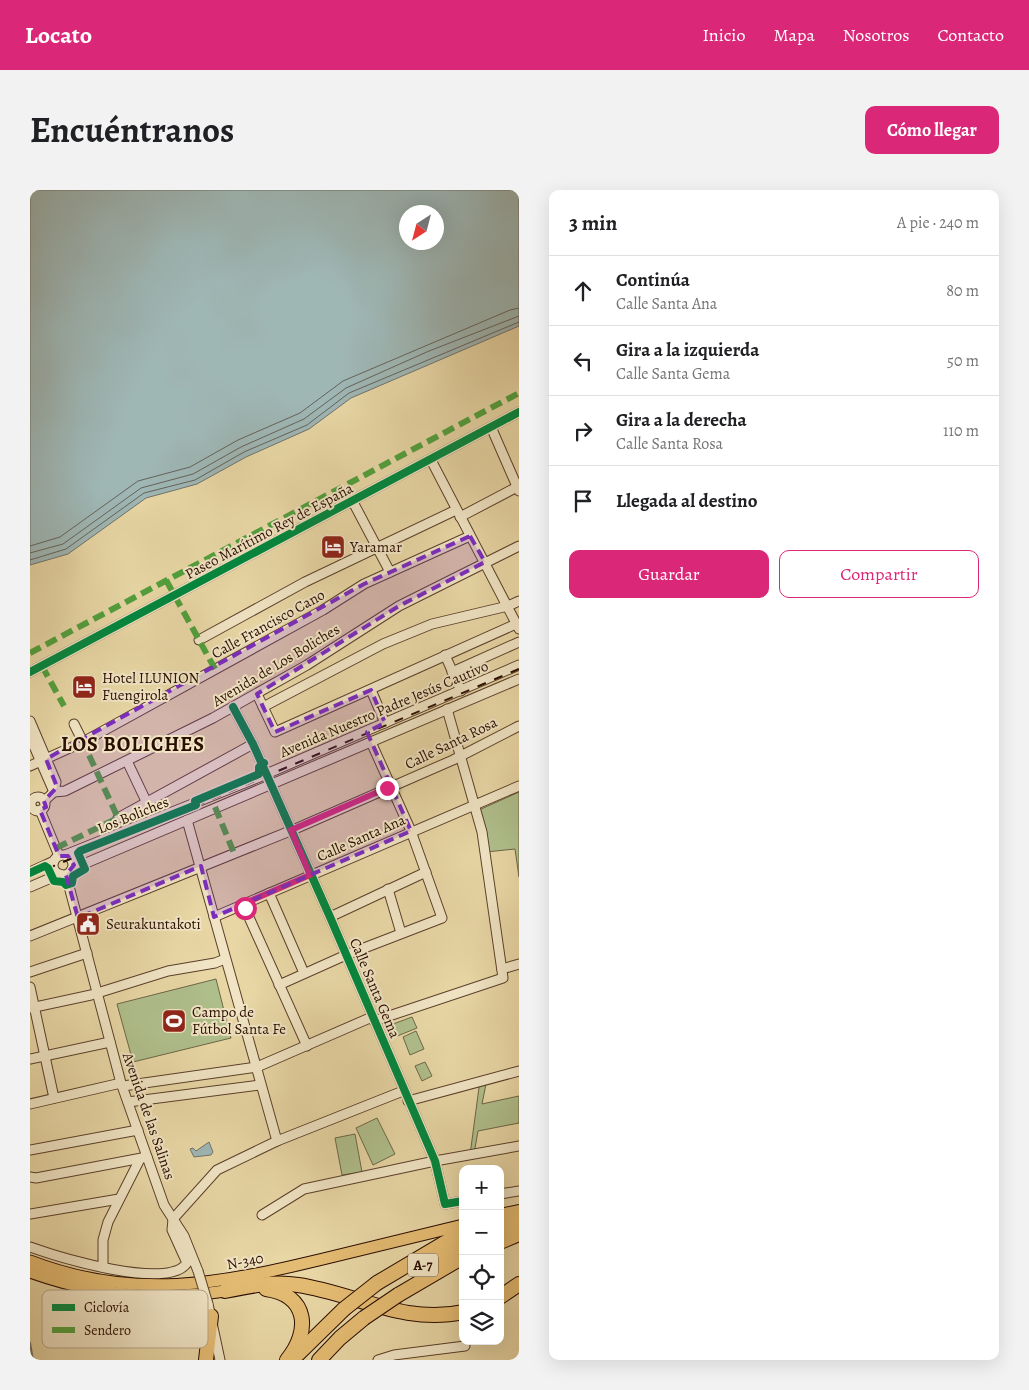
<!DOCTYPE html>
<html lang="es">
<meta charset="utf-8">
<style>
body{margin:0;font-family:Alegreya,serif;background:#f2f2f2;color:#202124}
.controls{position:absolute;right:15px;bottom:15px;display:grid;overflow:hidden;border-radius:10px;box-shadow:0 5px 20px #0002}
.controls button{width:45px;height:45px;display:grid;place-items:center;padding:0;border:0;border-bottom:1px solid #e0e0e0;background:#fff;color:#202124;font:25px sans-serif}
.compass{position:absolute;left:369px;top:15px;width:45px;height:45px;border-radius:50%;background:#fff;box-shadow:0 5px 20px #0002;rotate:216deg}
.stop{position:absolute;width:15px;height:15px;margin:-11px;border:4px solid #db2777;border-radius:50%;background:#fff}
.stop.end{background:#db2777;border-color:#fff;box-shadow:0 1px 5px #0008}
.list{margin:0;padding:0;list-style:none}
h2{display:flex;justify-content:space-between;align-items:center;height:65px;margin:0;padding:0 20px;font-size:21px}
h2 small{font-size:16px;font-weight:400;color:#757577}
.list li{display:grid;grid-template-columns:32px 1fr auto;gap:15px;align-items:center;box-sizing:border-box;height:70px;padding:0 20px;border-top:1px solid #e0e0e0}
.list b{display:block;font-size:19px;white-space:nowrap}
.list p{margin:0;font-size:16px;white-space:nowrap;color:#757577}
.list em{font-size:16px;font-style:normal;color:#757577}
.actions{display:flex;gap:10px;padding:15px 20px}
.actions a{flex:1;padding:11px 0;border:1px solid #db2777;border-radius:10px;text-align:center;font-size:18px;color:#db2777}
.actions .main{background:#db2777;color:#fff}
.icon{flex:none;width:28px;height:28px;fill:none;stroke:currentColor;stroke-width:2;stroke-linecap:round;stroke-linejoin:round}
.map{position:relative;flex:none;width:489px;height:1170px;overflow:hidden;border-radius:10px}
header{display:flex;align-items:center;gap:30px;box-sizing:border-box;height:70px;padding:0 25px;background:#db2777;color:#fff}
header strong{font-size:24px}
nav{display:flex;gap:28px;margin-inline-start:auto;font-size:18px}
.intro{display:flex;align-items:center;justify-content:space-between;box-sizing:border-box;height:120px;padding:0 30px}
h1{margin:0;font-size:35px}
.button{padding:12px 22px;border-radius:10px;background:#db2777;color:#fff;font-size:18px;font-weight:700}
main{display:flex;gap:30px;padding:0 30px}
aside{flex:1;background:#fff;border-radius:10px;box-shadow:0 5px 20px #0002}
.map>svg:first-child{display:block}
.green{fill:#afbf8c;stroke:#6c6646}
.water{fill:#9eb6b4;stroke:#70726c;fill-rule:evenodd}
.lines{fill:none;stroke-linecap:round;stroke-linejoin:round}
.shore{stroke:#64625a;stroke-width:1}
.stream{stroke:#70726c;stroke-width:2}
.minor-casing{stroke:#5a3f29;stroke-width:11}
.major-casing{stroke:#2a0d00;stroke-width:13}
.highway-casing{stroke:#2a0d00;stroke-width:16}
.minor{stroke:#f0e4c4;stroke-width:9}
.major{stroke:#e4bb72;stroke-width:11}
.highway{stroke:#e4bb72;stroke-width:14}
.rail{stroke:#2a0d00;stroke-width:2;stroke-dasharray:9 9;stroke-linecap:butt}
.minor-bridge-casing{stroke:#5a3f29;stroke-width:11;stroke-linecap:butt}
.highway-bridge-casing{stroke:#2a0d00;stroke-width:16;stroke-linecap:butt}
.minor-bridge{stroke:#f0e4c4;stroke-width:9}
.highway-bridge{stroke:#e4bb72;stroke-width:14}
.quiet{stroke:#519f3c;stroke-width:6;stroke-dasharray:12 6;stroke-linecap:butt}
.cycleway-casing{stroke:#f0e4c4;stroke-width:11}
.cycleway{stroke:#00873e;stroke-width:8}
.route{stroke:#db2777;stroke-width:6}
.marked{fill:#7b2cbf;fill-opacity:0.2;stroke:#7b2cbf;stroke-width:4;stroke-dasharray:10 6;stroke-linejoin:round}
.labels{text-anchor:middle;stroke-width:4;stroke-linejoin:round;paint-order:stroke}
.shield{fill:#f0e4c4;stroke:#654e3b;stroke-width:1}
.shield-label{font-size:14px;font-weight:bold;fill:#2a0d00}
.street-label{font-size:15px;fill:#2a0d00;stroke:#f0e4c4}
.poi-label{font-size:15px;fill:#2a0d00;stroke:#f0e4c4;text-anchor:start}
.district-label{font-size:20px;font-weight:bold;letter-spacing:1px;fill:#2a0d00;stroke:#f0e4c4}
.key{fill:#f0e4c4;stroke:#b5a489;stroke-width:1}
.key-label{font-size:14px;fill:#2a0d00}
</style>
<header>
<strong>Locato</strong>
<nav><a>Inicio</a><a>Mapa</a><a>Nosotros</a><a>Contacto</a></nav>
</header>
<div class="intro"><h1>Encuéntranos</h1><a class="button">Cómo llegar</a></div>
<main>
<div class="map">
<svg width="489" height="1170" viewBox="0 0 489 1170">
<rect width="100%" height="100%" fill="#e8d6a5"/>
<filter id="stains"><feTurbulence type="fractalNoise" baseFrequency=".004" numOctaves="4"/><feColorMatrix values="0 0 0 0 .2 0 0 0 0 .09 0 0 0 0 .02 0 0 0 .5 -.17"/></filter>
<radialGradient id="worn" r=".72"><stop offset=".6" stop-color="#630" stop-opacity="0"/><stop offset="1" stop-color="#630" stop-opacity=".3"/></radialGradient>
<g class="green">
<path d="M489,602V687L485,659L456,662L449,620Z"/>
<path d="M186,789L201,848L103,872L87,814Z"/>
<path d="M382,827L387,838L360,849L355,837Z"/>
<path d="M386,841L394,859L380,865L373,847Z"/>
<path d="M395,872L402,886L392,891L385,876Z"/>
<path d="M450,890L456,894L452,914L489,906V933L448,941L444,964L440,965Z"/>
<path d="M347,928L365,964L343,975L326,938Z"/>
<path d="M325,944L332,982L312,985L305,948Z"/>
</g>
<g class="water">
<path d="M0,0H489V136L321,208L279,239L216,267L167,294L116,308L38,364L0,375ZM377,22H407V52H377Z"/>
<path d="M179,952L183,962L181,965L164,967L160,959L163,958L166,961Z"/>
</g>
<g class="lines">
<g class="shore">
<path d="M0,356L30,347L108,291L160,277L208,250L270,223L313,191L480,120L489,118"/>
<path d="M0,363L33,354L111,298L163,284L211,257L274,229L316,198L399,161L489,126"/>
<path d="M0,370L36,359L114,303L165,290L214,262L277,235L319,203L489,132"/>
</g>
<path class="stream" d="M0,1153L3,1170"/>
<defs>
<g id="minor">
<path d="M461,237L489,301"/>
<path d="M401,270L489,439"/>
<path d="M323,312L360,382"/>
<path d="M430,327L487,297"/>
<path d="M169,450L275,392L426,320"/>
<path d="M415,465L431,501"/>
<path d="M0,482L489,222"/>
<path d="M422,482L489,452"/>
<path d="M341,500L355,533"/>
<path d="M227,504L245,542L486,434"/>
<path d="M203,517L223,554L300,727L405,971L415,1014L433,1011"/>
<path d="M233,517L353,454L402,434L478,416L489,411"/>
<path d="M0,531L26,592L24,602"/>
<path d="M44,534L53,552"/>
<path d="M0,547L24,602"/>
<path d="M97,571L116,611"/>
<path d="M0,576L53,552L293,420L334,394L440,346"/>
<circle cx="8" cy="614" r="7"/>
<path d="M14,611L24,602L35,601L183,528L277,475L369,416L489,356"/>
<path d="M10,620L29,666"/>
<path d="M88,628L223,554"/>
<path d="M157,630L247,951"/>
<circle cx="33" cy="675" r="10"/>
<path d="M35,665L227,588L489,475"/>
<path d="M42,679L489,489"/>
<path d="M0,682L24,671"/>
<path d="M36,685L91,893L134,1015L154,1046L168,1081"/>
<path d="M0,697L30,684"/>
<path d="M358,699L371,743"/>
<path d="M239,703L274,783"/>
<path d="M213,714L277,856"/>
<path d="M184,727L489,596"/>
<path d="M300,727L396,682"/>
<path d="M0,746L265,639L423,570L489,536"/>
<path d="M472,779L489,774"/>
<path d="M0,782L57,763"/>
<path d="M249,795L316,765L412,728L381,641L341,552"/>
<path d="M0,797L24,908"/>
<path d="M0,818L61,805L138,781L185,773L195,769"/>
<path d="M344,831L473,788L452,642L417,519"/>
<path d="M0,869L80,852"/>
<path d="M93,896L227,877L342,827"/>
<path d="M378,911L489,881"/>
<path d="M98,912L230,895"/>
<path d="M0,914L91,893"/>
<path d="M0,960L108,940"/>
<path d="M0,987L6,988L117,967"/>
<path d="M470,1004L489,1001"/>
<path d="M0,1024L89,1009"/>
<path d="M232,1025L274,999L405,971L489,956"/>
<path d="M0,1057C28,1067 138,1101 157,1073L142,1040L143,1029L187,980L247,951L373,901"/>
<path d="M73,1077V1050L78,1032L110,969"/>
<path d="M178,1114L190,1170"/>
<path d="M348,1170L364,1165L435,1156"/>
</g>
<g id="major">
<path d="M0,1071C104,1111 189,1094 293,1069C340,1058 386,1046 433,1035"/>
<path d="M0,1082C63,1105 129,1111 195,1101"/>
</g>
<g id="highway">
<path d="M470,1026L489,1022"/>
<path d="M470,1039L489,1033"/>
<path d="M470,1052L489,1044"/>
<path d="M393,1075L433,1056"/>
<path d="M347,1093L433,1042"/>
<path d="M236,1099C278,1105 281,1141 257,1170"/>
<path d="M195,1101C219,1096 243,1091 268,1095C324,1103 374,1135 433,1122"/>
<path d="M368,1105L433,1067"/>
<path d="M470,1107L489,1094"/>
<path d="M268,1164L314,1119"/>
<path d="M176,1170L181,1126"/>
<path d="M289,1170L310,1148L334,1128"/>
</g>
</defs>
<use href="#minor" class="minor-casing"/>
<use href="#major" class="major-casing"/>
<use href="#highway" class="highway-casing"/>
<use href="#minor" class="minor"/>
<use href="#major" class="major"/>
<use href="#highway" class="highway"/>
<path class="rail" d="M0,686L489,479"/>
<defs>
<path id="minor-bridge" d="M168,1081L178,1114"/>
<g id="highway-bridge">
<path d="M314,1119L347,1093"/>
<path d="M334,1128L368,1105"/>
</g>
</defs>
<use href="#minor-bridge" class="minor-bridge-casing"/>
<use href="#highway-bridge" class="highway-bridge-casing"/>
<use href="#minor-bridge" class="minor-bridge"/>
<use href="#highway-bridge" class="highway-bridge"/>
<g class="quiet">
<path d="M136,390L185,479"/>
<path d="M0,463L489,203"/>
<path d="M12,476L34,516"/>
<path d="M185,617L204,663"/>
<path d="M26,658L88,628L53,552"/>
</g>
<defs>
<g id="cycleway">
<path d="M0,482L489,222"/>
<path d="M203,517L223,554L300,727L405,971L415,1014L433,1011"/>
<path d="M0,683L15,676L18,678L24,691L33,692L36,695L42,693L43,686L55,679L48,663L50,661L166,615L165,611L229,584V577L234,573"/>
</g>
</defs>
<use href="#cycleway" class="cycleway-casing"/>
<use href="#cycleway" class="cycleway"/>
</g>
<g class="lines">
<path class="route" d="M215,718L213,714L280,685L261,640L357,598"/>
</g>
<path class="marked" d="M440,346L455,372L369,416L227,504L245,542L341,500L355,533L337,542L381,641L184,727L171,676L48,728L36,685L44,675L38,666H29L10,620L16,617L14,611L27,597L16,569L334,394Z"/>
<defs>
<symbol id="hotel-square" viewBox="-11 -11 22 22"><rect x="-9" y="-9" width="18" height="18" rx="4" fill="#8f2418" stroke="#f0e4c4"/><path d="M-6-4.5h1.5V1H6V5H4.5V3h-9V5H-6ZM-4 0a1.8 1.8 0 1 1 3.6 0ZM.5 0V-2.5h3Q6-2.5 6 0Z" fill="#fff"/></symbol>
<symbol id="civic-square" viewBox="-11 -11 22 22"><rect x="-9" y="-9" width="18" height="18" rx="4" fill="#8f2418" stroke="#f0e4c4"/><path d="M-.6-6.5H3V-4.5H.6V-3L4-1V1h2V6H-6V1h2V-1L-.6-3ZM-1.2 2.5V6h2.4V2.5Z" fill="#fff"/></symbol>
<symbol id="stadium-square" viewBox="-11 -11 22 22"><rect x="-9" y="-9" width="18" height="18" rx="4" fill="#8f2418" stroke="#f0e4c4"/><path d="M0-5a6.5 5 0 1 0 0 10a6.5 5 0 1 0 0-10ZM-3.5-1.8h7v3.6h-7Z" fill="#fff"/></symbol>
</defs>
<g fill-rule="evenodd">
<use href="#hotel-square" x="289" y="343" width="28" height="28"/>
<use href="#hotel-square" x="40" y="483" width="28" height="28"/>
<use href="#civic-square" x="44" y="720" width="28" height="28"/>
<use href="#stadium-square" x="130" y="817" width="28" height="28"/>
</g>
<g class="labels">
<rect class="shield" x="378" y="1063.5" width="30" height="23" rx="4"/>
<g class="shield-label">
<text x="393" y="1080">A-7</text>
</g>
<g class="street-label">
<text transform="translate(239 341) rotate(-28)" y="5">Paseo Marítimo Rey de España</text>
<text transform="translate(238 434) rotate(-29)" y="5">Calle Francisco Cano</text>
<text transform="translate(246 475) rotate(-31)" y="5">Avenida de Los Boliches</text>
<text transform="translate(354 519) rotate(-23)" y="5">Avenida Nuestro Padre Jesús Cautivo</text>
<text transform="translate(421 553) rotate(-26)" y="5">Calle Santa Rosa</text>
<text transform="translate(103 625) rotate(-22)" y="5">Los Boliches</text>
<text transform="translate(331 648) rotate(-24)" y="5">Calle Santa Ana</text>
<text transform="translate(345 798) rotate(67)" y="5">Calle Santa Gema</text>
<text transform="translate(119 926) rotate(71)" y="5">Avenida de las Salinas</text>
<text transform="translate(215 1071) rotate(-11)" y="5">N-340</text>
</g>
<g class="poi-label">
<text x="320" y="362">Yaramar</text>
<text x="72" y="493">Hotel ILUNION<tspan x="72" dy="17">Fuengirola</tspan></text>
<text x="76" y="739">Seurakuntakoti</text>
<text x="162" y="827">Campo de<tspan x="162" dy="17">Fútbol Santa Fe</tspan></text>
</g>
<g class="district-label">
<text x="103" y="561">LOS BOLICHES</text>
</g>
</g>
<rect x="12" y="1100" width="166" height="58" rx="8" class="key"/>
<rect x="22" y="1114" width="23" height="7" fill="#00873e"/>
<rect x="22" y="1137" width="23" height="6" fill="#519f3c"/>
<g class="key-label">
<text x="54" y="1122">Ciclovía</text>
<text x="54" y="1145">Sendero</text>
</g>
<rect width="100%" height="100%" filter="url(#stains)"/>
<rect width="100%" height="100%" fill="url(#worn)"/>
</svg>
<div class="controls">
<button>+</button>
<button>−</button>
<button><svg class="icon" aria-label="locate" viewBox="0 0 24 24"><circle cx="12" cy="12" r="6"/><path d="M12 2v4M12 18v4M2 12h4M18 12h4"/></svg></button>
<button><svg class="icon" aria-label="layers" viewBox="0 0 24 24"><path d="M12 4l9 5-9 5-9-5zM3 14l9 5 9-5"/></svg></button>
</div>
<svg class="compass" viewBox="-18 -18 36 36"><path d="M0-13l5 13h-10z" fill="#e53935"/><path d="M0 13l5-13h-10z" fill="#757577"/></svg>
<div class="stop" style="left:215px;top:718px"></div>
<div class="stop end" style="left:357px;top:598px"></div>
</div>
<aside>
<h2>3 min<small>A pie · 240 m</small></h2>
<ul class="list">
<li><svg class="icon" aria-label="ahead" viewBox="0 0 24 24"><path d="M12 20V5M6 11l6-6 6 6"/></svg><div><b>Continúa</b><p>Calle Santa Ana</p></div><em>80 m</em></li>
<li><svg class="icon" aria-label="left" viewBox="0 0 24 24"><path d="M17 20v-9H6M10 6l-5 5 5 5"/></svg><div><b>Gira a la izquierda</b><p>Calle Santa Gema</p></div><em>50 m</em></li>
<li><svg class="icon" aria-label="right" viewBox="0 0 24 24"><path d="M7 20v-9h11M14 6l5 5-5 5"/></svg><div><b>Gira a la derecha</b><p>Calle Santa Rosa</p></div><em>110 m</em></li>
<li><svg class="icon" aria-label="arrive" viewBox="0 0 24 24"><path d="M6 21V4h12l-3 4 3 4H6"/></svg><div><b>Llegada al destino</b></div></li>
</ul>
<div class="actions"><a class="main">Guardar</a><a>Compartir</a></div>
</aside>
</main>
